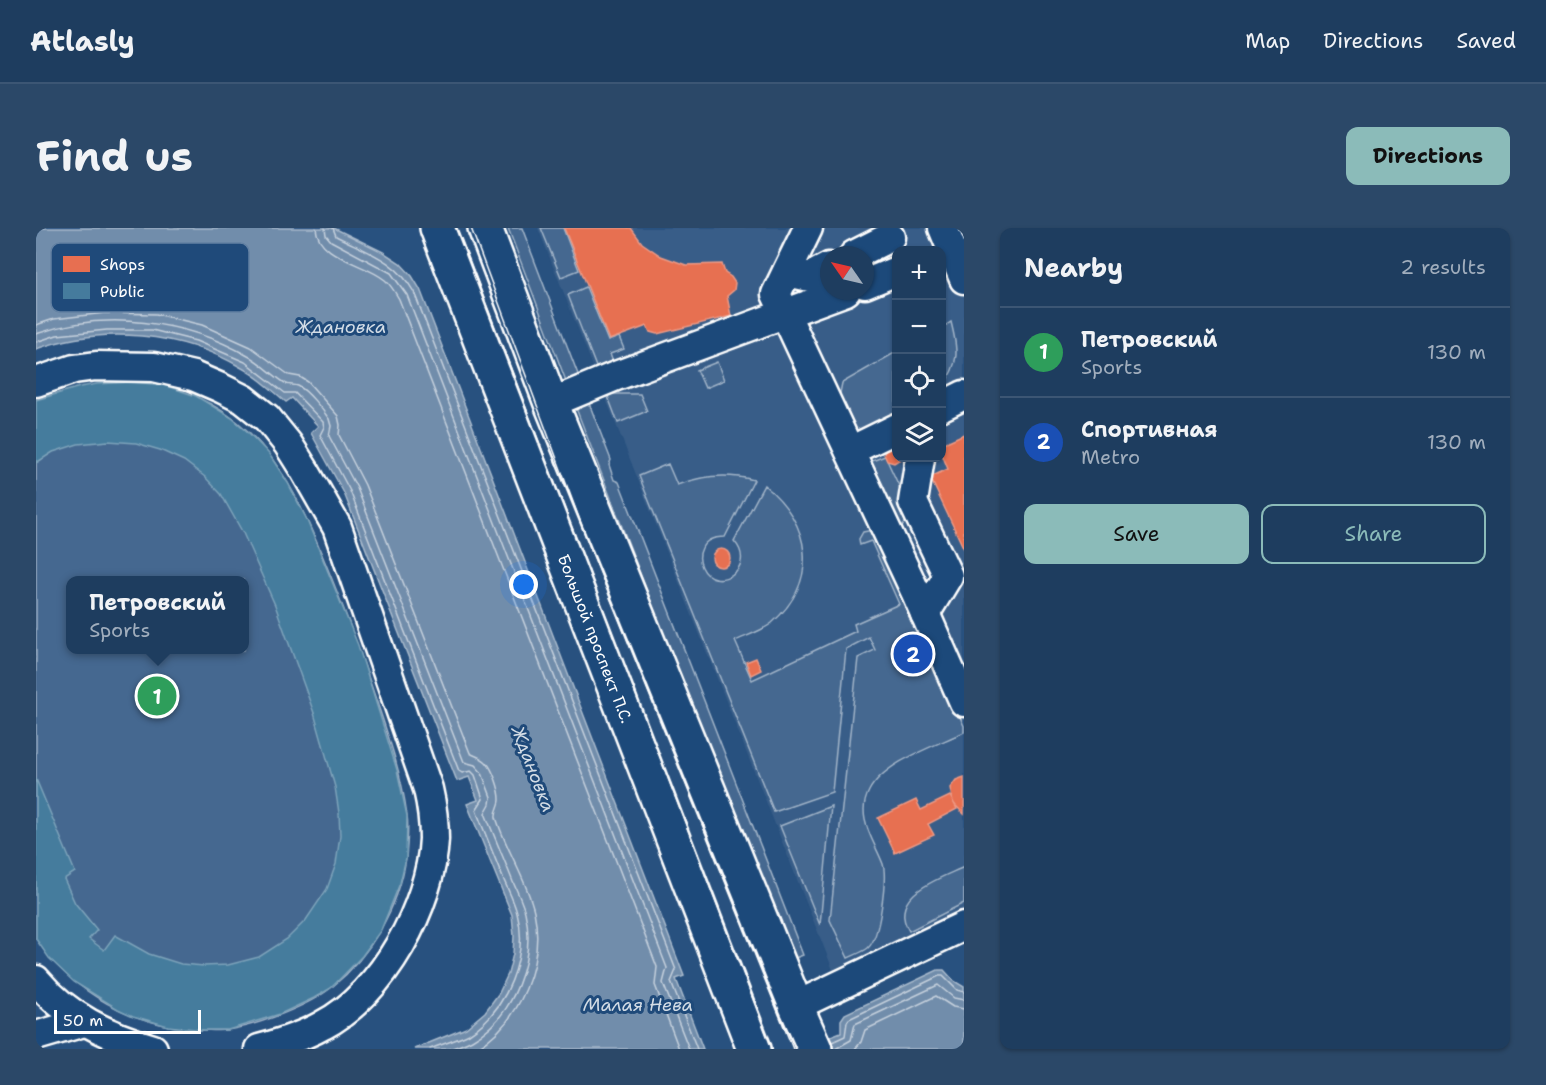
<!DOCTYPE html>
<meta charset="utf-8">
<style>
body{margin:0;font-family:"Shantell Sans",sans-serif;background:#2b4868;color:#f1f3f6}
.controls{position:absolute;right:18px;top:18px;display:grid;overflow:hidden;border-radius:12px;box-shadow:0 2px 4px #0004}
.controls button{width:54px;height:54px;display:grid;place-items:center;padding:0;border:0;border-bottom:2px solid #3c5674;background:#1e3d5f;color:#f1f3f6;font:30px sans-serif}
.compass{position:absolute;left:784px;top:18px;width:54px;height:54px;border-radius:50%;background:#1e3d5f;box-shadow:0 2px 4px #0004;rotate:304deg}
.scale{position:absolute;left:18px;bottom:15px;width:147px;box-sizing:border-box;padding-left:6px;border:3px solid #fff;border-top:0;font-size:16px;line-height:21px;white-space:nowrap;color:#fff;-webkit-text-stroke:4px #1f4a7a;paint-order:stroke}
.you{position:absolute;left:488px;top:357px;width:21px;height:21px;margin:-15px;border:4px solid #fff;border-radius:50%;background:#1a73e8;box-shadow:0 0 0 9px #1a73e833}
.badge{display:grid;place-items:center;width:39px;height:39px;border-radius:50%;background:#8bbbb9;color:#fff;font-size:20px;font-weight:700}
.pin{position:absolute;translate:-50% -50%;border:3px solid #fff;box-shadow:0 2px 6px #0006}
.popup{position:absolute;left:30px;top:348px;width:183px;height:78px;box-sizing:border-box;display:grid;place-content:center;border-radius:12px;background:#1e3d5f;filter:drop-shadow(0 2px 4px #0005);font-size:20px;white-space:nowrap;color:#a1aebd}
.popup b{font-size:22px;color:#f1f3f6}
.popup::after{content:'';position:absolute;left:50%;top:100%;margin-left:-12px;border:12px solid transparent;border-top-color:#1e3d5f}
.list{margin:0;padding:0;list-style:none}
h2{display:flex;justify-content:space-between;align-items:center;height:78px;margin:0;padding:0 24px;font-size:26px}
h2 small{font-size:20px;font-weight:400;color:#a1aebd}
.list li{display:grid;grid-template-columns:39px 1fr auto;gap:18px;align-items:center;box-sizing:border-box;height:90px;padding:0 24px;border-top:2px solid #3c5674}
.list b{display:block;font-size:22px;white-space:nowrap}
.list p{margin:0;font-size:20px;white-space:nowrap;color:#a1aebd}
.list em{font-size:20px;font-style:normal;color:#a1aebd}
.actions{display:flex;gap:12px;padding:18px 24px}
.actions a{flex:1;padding:14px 0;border:2px solid #8bbbb9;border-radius:12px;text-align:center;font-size:21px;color:#8bbbb9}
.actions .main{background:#8bbbb9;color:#111}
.icon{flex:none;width:33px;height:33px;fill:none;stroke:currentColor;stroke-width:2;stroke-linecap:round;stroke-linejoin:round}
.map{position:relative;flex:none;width:928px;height:821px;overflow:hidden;border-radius:12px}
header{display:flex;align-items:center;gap:36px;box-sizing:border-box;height:84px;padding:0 30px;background:#1e3d5f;border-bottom:2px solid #3c5674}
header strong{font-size:28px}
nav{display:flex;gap:33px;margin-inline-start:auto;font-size:21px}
.intro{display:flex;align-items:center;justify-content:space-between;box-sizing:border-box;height:144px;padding:0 36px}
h1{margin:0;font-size:42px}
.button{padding:15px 27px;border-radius:12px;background:#8bbbb9;color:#111;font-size:21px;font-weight:700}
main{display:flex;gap:36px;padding:0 36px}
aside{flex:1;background:#1e3d5f;border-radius:12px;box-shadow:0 2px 4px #0004}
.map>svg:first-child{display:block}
.built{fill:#375d88;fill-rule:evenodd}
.green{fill:#446890;stroke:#a2b4c8;stroke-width:1.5;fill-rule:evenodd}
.water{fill:#718dab;stroke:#aabbcd;stroke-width:1.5}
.shops{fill:#e76f51;stroke:#ee9a85;stroke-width:1.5}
.public{fill:#457b9d;stroke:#7da3ba;stroke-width:1.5}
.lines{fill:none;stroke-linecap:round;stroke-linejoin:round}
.shore{stroke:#c6d1dd;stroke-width:1.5}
.minor-casing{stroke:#fff;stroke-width:33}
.major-casing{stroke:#fff;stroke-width:38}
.minor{stroke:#1f4a7a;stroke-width:28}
.major{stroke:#1f4a7a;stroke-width:33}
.tram{stroke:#fff;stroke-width:1.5}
.labels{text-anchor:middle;stroke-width:6;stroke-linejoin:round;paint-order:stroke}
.street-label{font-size:16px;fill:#fff;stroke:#1f4a7a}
.water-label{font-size:18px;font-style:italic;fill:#d4dde6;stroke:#1f4a7a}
.key{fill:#1f4a7a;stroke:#6280a2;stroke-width:1.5}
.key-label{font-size:16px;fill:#fff}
</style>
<header>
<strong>Atlasly</strong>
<nav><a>Map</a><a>Directions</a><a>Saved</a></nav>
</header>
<div class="intro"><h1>Find us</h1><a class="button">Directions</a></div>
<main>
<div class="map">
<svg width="928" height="821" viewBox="0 0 928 821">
<rect width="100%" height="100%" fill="#28517f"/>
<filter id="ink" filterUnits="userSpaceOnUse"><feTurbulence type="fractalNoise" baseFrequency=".0167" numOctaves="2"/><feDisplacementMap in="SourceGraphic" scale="12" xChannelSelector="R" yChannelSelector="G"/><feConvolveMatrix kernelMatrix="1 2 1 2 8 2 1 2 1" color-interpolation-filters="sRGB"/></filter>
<g filter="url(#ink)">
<path class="built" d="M502,0H928V682L797,742ZM861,22H906V230H861ZM793,27H829V63H793Z"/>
<g class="green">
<path d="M472,0H486L543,149L530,153Z"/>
<path d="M505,0H527L543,42L525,49Z"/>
<path d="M550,59L572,113L583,109L588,121L574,126L578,137L562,144L532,67Z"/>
<path d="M915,94C922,122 924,135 906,159V100Z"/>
<path d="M860,124V186L819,206L802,175L806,155Z"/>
<path d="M681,134L688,152L669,160L661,142Z"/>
<path d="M96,154C140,156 181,174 213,204C250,240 270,288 289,334C305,373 320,412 333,451C348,495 365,541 371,587C373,600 371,617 370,630C363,679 334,728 296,759C273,778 220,798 191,802C183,803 173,802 164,802C98,798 37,765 0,711V172C32,161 62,155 96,154ZM34,352H208V422H34Z"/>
<path d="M571,166H604L611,183L582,195Z"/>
<path d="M551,170L575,232L573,237L578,252L583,254L767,727L754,732L538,175Z"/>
<path d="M849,228L877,288L863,300L831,235Z"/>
<path d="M632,236L641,257C667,247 691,245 718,252L689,309C679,309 670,311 666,320C663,326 663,333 666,339C678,366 723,341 698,313L728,257C776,295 784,353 736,395C726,403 710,408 699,413L716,452L820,403L818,396L863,376L835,313L824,317L823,311L827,304L837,302L843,307L928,498V504C899,518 848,534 833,563C819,589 838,612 847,636C851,650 844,710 832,720C827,724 818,727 812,730L794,692L822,430L839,422L833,409L810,421L796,564L738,584L603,248Z"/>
<path d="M795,578L784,697L744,598Z"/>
<path d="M928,639V675L873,703C851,667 903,651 928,639Z"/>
</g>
<g class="water">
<path d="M0,0H298L347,24L364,35L376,48L384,61L648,748L640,751L667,821H378L430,800L449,784L463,765L472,746L477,726L478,708L476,687L431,576L442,572L433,549L421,553L308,265L275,205L282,198L256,170L250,174C236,162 223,149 206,140C146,104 66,97 0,121Z"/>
<path d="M902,742H908L918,753L928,759V821H762L805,804V792L809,786Z"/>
</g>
<g class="shops">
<path d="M528,0H595L606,15L625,28L650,37L686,36L689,45L695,49L699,55L698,62L691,68L695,88L621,106L614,104L611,98L573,112Z"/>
<path d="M928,206V321L894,249L912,241L906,226V216Z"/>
<path d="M857,216L861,217V230H866L858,235L851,233L848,226L850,219Z"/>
<circle cx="685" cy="330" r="9"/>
<path d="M720,430L725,442L715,447L710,434Z"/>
<path d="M928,549V586L917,575L914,560L920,552Z"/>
<path d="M914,568L921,581L892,596L898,607L859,625L842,590L880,572L885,582Z"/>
</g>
<path class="public" d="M96,154L128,157L160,168L196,190L213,205L233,226L252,255L270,290L322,417L361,542L371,588L370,630L364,655L345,702L326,728L295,760L278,770L244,786L192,802H168L132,798L97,788L82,781L38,754L13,730L0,711V551L39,644L28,651L39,675L61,702L53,711L68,722L79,707L113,726L145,736L168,738L192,737L223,729L251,711L270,692L291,661L300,636L304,608L303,585L299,559L278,485L239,377L207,305L185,266L169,249L148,233L124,222L100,215L72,213L42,216L17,224L0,235V172L44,159L61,156Z"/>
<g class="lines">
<g class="shore">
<path d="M280,0C282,30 329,35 349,52C355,57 359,64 363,71L621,739L619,757L643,821"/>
<path d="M289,0L290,7L295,13L355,45L371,67L631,740L627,755L653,821"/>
<path d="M297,0L300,8C331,24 360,32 378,64L640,742L635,754L661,821"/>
<path d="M0,97L18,91L69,85L120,86L166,97L215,119L253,147L264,149L272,154L302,188L304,197L303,207L329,257L434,525C439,528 445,529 450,534C457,541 464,561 464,572C464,578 459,583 460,589C469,620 491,652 498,683C509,734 485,794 439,821"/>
<path d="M0,106C68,82 150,92 212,128C226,135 236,147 249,155C253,158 257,156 262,158C271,162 287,182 293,191L295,198L293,208L321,260L428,534L439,537L446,545L455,569L454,576L449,585C458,608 468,631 477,654C481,663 486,674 489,684C500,730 478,789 436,812C429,816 421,818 414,821"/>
<path d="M0,114L21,107L71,102H116L160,113L209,134L249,165H259L287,194L288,199L284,207L314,263L423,543L426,545L435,543L439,547L447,571L440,582C449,605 458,628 467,650C472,662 478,673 481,685C493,728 471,782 433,806C421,812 406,816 394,821"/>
<path d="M796,814L809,808L811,794L813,791L903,748H907L921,762L928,764"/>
<path d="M799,821L815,812L819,796L902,757L918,770L928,772"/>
<path d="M819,821L825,814L829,802L900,768L917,779L928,781"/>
</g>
<defs>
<g id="minor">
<path d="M772,0L740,66L880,365L928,474"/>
<path d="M907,0L928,51"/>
<path d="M818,27L854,9"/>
<path d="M751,44L774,49L793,39"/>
<path d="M829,56L858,44"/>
<path d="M0,154L38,141L60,138L118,139L157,148L185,160L207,171L231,190L252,216L269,243L301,299L392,561C396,578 398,594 398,611C395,677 347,766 287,797C268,808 245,815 223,821"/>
<path d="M515,175L580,148L810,63"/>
<path d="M906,178L928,167"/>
<path d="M814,223L861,200"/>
<path d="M884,230L877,274L912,348L889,386"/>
<path d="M0,752C31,789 71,807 117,821"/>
<path d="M760,778L928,698"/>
<path d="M0,808L48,794"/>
</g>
<g id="major">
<path id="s1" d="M401,0L718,821"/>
<path d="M449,0L515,175L760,778L779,821"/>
</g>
</defs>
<use href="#minor" class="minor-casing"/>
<use href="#major" class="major-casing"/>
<use href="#minor" class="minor"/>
<use href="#major" class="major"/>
<g class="tram">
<path d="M421,0L736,821"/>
<path d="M435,0L556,325L757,821"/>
</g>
</g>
</g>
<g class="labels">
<g class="street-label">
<text dy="6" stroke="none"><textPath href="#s1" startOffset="440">Большой проспект П.С.</textPath></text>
</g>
<g class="water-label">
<text x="305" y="105">Ждановка</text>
<text transform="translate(497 541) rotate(69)" y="6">Ждановка</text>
<text x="602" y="783">Малая Нева</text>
</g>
</g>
<rect x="15" y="15" width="198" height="69" rx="9" class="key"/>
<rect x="27" y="28" width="27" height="16" fill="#e76f51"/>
<rect x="27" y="55" width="27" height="16" fill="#457b9d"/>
<g class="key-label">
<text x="64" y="42">Shops</text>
<text x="64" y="69">Public</text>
</g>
</svg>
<div class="controls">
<button>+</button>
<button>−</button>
<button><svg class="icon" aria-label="locate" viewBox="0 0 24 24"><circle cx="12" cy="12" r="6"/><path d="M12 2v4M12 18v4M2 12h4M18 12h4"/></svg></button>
<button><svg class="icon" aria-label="layers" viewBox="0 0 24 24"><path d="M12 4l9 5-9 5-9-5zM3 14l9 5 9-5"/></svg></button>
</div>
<svg class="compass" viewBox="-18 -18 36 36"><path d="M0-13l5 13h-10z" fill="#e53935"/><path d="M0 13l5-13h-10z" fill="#a1aebd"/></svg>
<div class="scale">50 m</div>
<div class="you"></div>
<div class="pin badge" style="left:121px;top:468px;background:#2e9e5b">1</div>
<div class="popup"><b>Петровский</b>Sports</div>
<div class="pin badge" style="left:877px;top:426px;background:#1a4fb4">2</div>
</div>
<aside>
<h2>Nearby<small>2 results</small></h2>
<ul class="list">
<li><span class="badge" style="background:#2e9e5b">1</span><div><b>Петровский</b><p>Sports</p></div><em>130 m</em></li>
<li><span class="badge" style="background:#1a4fb4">2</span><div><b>Спортивная</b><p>Metro</p></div><em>130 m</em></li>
</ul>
<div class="actions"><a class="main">Save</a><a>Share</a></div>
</aside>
</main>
